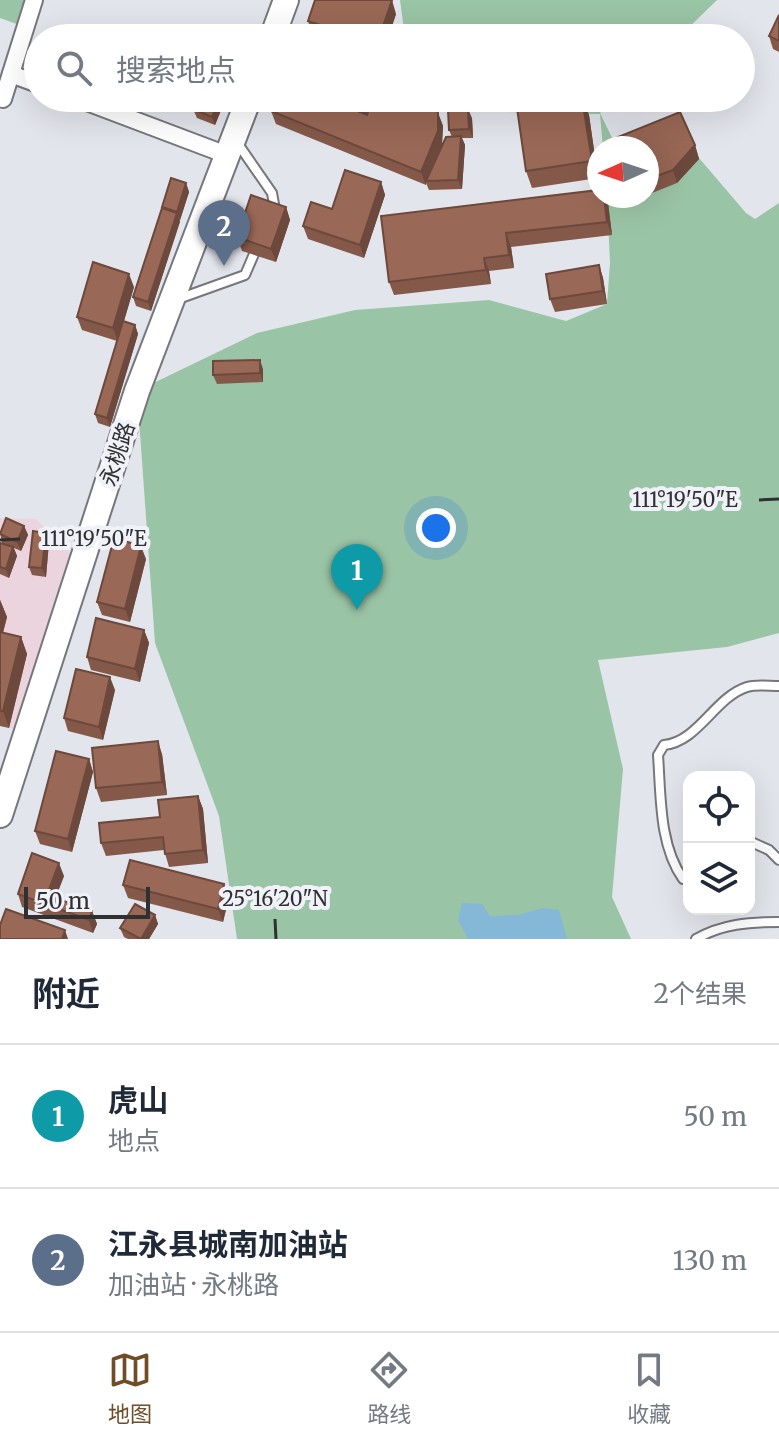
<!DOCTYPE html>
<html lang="zh">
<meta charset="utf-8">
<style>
body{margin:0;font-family:Merriweather,"Noto Sans SC",serif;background:#f2f2f3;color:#1f2937}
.controls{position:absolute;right:24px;bottom:24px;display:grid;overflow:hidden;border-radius:16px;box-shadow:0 8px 32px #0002}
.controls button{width:72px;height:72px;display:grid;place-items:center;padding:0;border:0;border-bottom:2px solid #e0e1e3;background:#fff;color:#1f2937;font:40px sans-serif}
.compass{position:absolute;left:587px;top:136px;width:72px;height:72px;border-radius:50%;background:#fff;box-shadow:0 8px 32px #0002;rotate:267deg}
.scale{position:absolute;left:24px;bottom:20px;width:126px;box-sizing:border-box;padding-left:8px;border:4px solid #2f3032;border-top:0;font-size:22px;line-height:28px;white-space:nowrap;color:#2f3032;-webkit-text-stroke:6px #f1f2f9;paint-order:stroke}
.you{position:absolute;left:436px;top:528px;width:28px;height:28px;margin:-20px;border:6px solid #fff;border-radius:50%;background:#1a73e8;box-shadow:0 0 0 12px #1a73e833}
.badge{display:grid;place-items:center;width:52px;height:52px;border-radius:50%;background:#704d27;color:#fff;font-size:26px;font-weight:700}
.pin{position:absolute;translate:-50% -66px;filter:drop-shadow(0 2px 4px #0008)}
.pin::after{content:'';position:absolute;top:42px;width:28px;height:24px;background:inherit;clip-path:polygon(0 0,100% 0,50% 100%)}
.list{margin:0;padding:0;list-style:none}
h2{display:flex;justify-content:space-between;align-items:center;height:104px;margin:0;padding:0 32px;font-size:34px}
h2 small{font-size:26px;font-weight:400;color:#747a83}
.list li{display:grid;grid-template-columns:52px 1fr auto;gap:24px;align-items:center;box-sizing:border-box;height:144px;padding:0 32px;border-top:2px solid #e0e1e3}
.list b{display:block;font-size:30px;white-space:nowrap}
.list p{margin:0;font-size:26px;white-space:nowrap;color:#747a83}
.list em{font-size:26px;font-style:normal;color:#747a83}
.icon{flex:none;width:44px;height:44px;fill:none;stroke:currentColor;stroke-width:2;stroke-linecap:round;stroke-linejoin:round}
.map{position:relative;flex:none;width:779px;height:939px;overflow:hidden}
.search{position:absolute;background:#fff;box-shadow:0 8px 32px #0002;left:24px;right:24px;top:24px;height:88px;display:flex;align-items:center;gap:20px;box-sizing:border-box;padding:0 28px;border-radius:44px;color:#747a83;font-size:30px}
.sheet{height:392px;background:#fff}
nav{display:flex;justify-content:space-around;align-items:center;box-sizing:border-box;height:112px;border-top:2px solid #e0e1e3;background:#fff;font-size:22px;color:#747a83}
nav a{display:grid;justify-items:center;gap:4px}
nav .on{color:#704d27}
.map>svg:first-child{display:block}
.industrial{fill:#ecd4de}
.green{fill:#9ac4a6}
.water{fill:#85b7d7}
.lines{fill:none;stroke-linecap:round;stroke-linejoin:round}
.service-casing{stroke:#76777d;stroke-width:12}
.minor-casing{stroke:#76777d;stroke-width:20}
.primary-casing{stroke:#76777d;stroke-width:28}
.service{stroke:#fff;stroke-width:8}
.minor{stroke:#fff;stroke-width:16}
.primary{stroke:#fff;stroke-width:24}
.wall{fill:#84594a}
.shaded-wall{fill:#6c493c}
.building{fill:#9a6856;stroke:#6c493c;stroke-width:2}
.ticks{fill:none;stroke:#2f3032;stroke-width:3}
.labels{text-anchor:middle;stroke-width:8;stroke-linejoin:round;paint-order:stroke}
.street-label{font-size:22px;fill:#2f3032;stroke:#f1f2f9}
.ticks-label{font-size:20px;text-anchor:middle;fill:#2f3032;stroke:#f1f2f9;stroke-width:8;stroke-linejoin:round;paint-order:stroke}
</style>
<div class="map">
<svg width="779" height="939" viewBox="0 0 779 939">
<rect width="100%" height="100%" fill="#e3e5ec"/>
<path class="industrial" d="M0,518L36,519L81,563L26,731L0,726Z"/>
<g class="green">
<path d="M0,0H34L25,27L0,18Z"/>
<path d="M400,0H717L678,38H405Z"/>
<path d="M455,98H616L600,113L617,148H603L600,114L467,111Z"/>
<path d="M686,125L699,158L746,213L755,219L779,203V633L727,647L598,660L623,769L612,897L631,939H237L219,816L155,643L137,391L257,333L355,310L489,300L566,321L607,304L610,263L607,196H647V148H621Z"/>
</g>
<path class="water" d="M462,903L482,904L490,916L518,915L543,908L559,910L567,939H468L458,920Z"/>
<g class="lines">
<defs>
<g id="service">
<path d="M236,141L272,193L274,204L271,212"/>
<path d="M178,299L245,275L257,247"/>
<path d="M749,841L769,850L779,860"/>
<path d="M689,879H683C659,845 661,796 658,755L664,745C698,742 715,697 747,687C756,684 769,686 779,686"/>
<path d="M696,939C722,924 749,922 779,922"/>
</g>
<g id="minor">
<path d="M11,74L38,84"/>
<path d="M76,98L227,155"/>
<path d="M3,99L34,0"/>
</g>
<g id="primary">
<path d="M272,38L286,0"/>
<path d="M0,815L137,391L249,98"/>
</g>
</defs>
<use href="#service" class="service-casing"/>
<use href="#minor" class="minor-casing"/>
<use href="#primary" class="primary-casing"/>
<use href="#service" class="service"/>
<use href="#minor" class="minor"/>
<use href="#primary" class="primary"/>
</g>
<g class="wall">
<path d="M396,14L388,38H325L312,34L308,21Z"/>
<path d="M779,15V52L773,49L769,36Z"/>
<path d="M226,98L215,125L197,118L193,109Z"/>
<path d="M276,98H430L438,113L443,126L442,144L452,137L449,130L472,118L473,138H462L465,145L462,189L429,190L426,183V185L276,124L271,111Z"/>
<path d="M582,98L589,115L598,178L532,188L526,171Z"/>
<path d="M695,145L699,159L677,183L647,195V148Z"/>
<path d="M381,182L385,195L364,258L308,239L303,226Z"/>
<path d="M186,183L189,192L151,311L136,306L133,297L162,209V207Z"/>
<path d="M608,203L612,235L511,247L514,268L489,271L491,284L394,295L389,282L381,216Z"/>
<path d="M286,207L290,220L276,262L242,251L237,237Z"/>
<path d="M599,265L603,278L607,304L555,312L550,299Z"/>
<path d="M134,287L124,321L135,325L138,334L110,427L98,423L95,414L117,341L82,330L77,317Z"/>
<path d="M263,369V382L217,384L213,375Z"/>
<path d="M24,526L28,535L21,551L14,548L17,556L9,578L0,574V543L11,547L2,543L0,532Z"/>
<path d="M46,533L49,542L46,577L32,575L29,567Z"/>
<path d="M146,559L130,622L102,615L97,602Z"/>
<path d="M0,600L7,617L3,633L21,637L27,654L9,728L0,726Z"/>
<path d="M144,630L149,643L140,682L91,670L87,657Z"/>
<path d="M115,690L103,740L68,731L64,718Z"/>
<path d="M162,754L167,795L101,802L96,788Z"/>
<path d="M89,759L93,772L72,852L40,844L35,831Z"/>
<path d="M198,796L203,809L208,863L169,867L164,850L106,856L101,843L160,817Z"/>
<path d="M64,876L55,898L92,911L97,924L93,933L22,907L18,894Z"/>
<path d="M224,884L229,897L223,922L128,898L123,885Z"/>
<path d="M155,915L158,924L149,939H128L124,937L120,928Z"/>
</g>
<g class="shaded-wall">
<path d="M392,0L396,14L388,38H379Z"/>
<path d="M219,98H226L215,125L212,117Z"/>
<path d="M362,98H375L364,125L358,108Z"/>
<path d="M582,98L589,115L598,178L592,161Z"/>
<path d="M468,109L472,118L473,138L469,129Z"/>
<path d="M438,113L443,126L442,144L426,181V185L421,172Z"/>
<path d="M461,136L465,145L462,189L458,180Z"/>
<path d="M695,145L699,159L677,183L673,170Z"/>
<path d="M381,182L385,195L364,258L360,245Z"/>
<path d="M186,183L189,192L180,220L177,212Z"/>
<path d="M604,196H605L608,203L612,235L607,222Z"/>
<path d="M286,207L290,220L276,262L271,249Z"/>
<path d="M177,213L180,222L151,311L148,302Z"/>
<path d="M506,233L511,247L514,268L509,255Z"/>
<path d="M484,258L489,271L491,284L486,270Z"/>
<path d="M599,265L603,278L607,304L603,291Z"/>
<path d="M129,274L134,287L118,341L113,328Z"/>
<path d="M135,325L138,334L110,427L107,418Z"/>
<path d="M260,360L263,369V382L260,373Z"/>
<path d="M24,526L28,535L21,551L17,542Z"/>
<path d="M46,533L49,542L46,577L42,568Z"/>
<path d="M141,546L146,559L130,622L125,609Z"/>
<path d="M13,547L17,556L9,578L6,569Z"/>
<path d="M0,600L7,617L0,643Z"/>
<path d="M144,630L149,643L140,682L135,669Z"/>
<path d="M21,637L27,654L9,728L3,711Z"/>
<path d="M110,677L115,690L103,740L99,727Z"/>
<path d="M158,741L162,754L167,795L162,782Z"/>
<path d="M89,759L93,772L72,852L68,839Z"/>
<path d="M198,796L203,809L208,863L203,850Z"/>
<path d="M59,863L64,876L52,908L47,895Z"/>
<path d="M224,884L229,897L223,922L218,909Z"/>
<path d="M92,911L97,924L93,933L89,920Z"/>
<path d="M155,915L158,924L149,939H141Z"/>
<path d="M65,930L68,939H62Z"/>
</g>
<g class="building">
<path d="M315,0H392L379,38H359L308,21Z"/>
<path d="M779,15V41L769,36Z"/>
<path d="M225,28L244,36L243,38H221Z"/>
<path d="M300,32L314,38H298Z"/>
<path d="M198,98H219L212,117L193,109Z"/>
<path d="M276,98H325L367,115L373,98H430L438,113V131L421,172L271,111Z"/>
<path d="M333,98H362L358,108Z"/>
<path d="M582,98L592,161L526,171L517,108Z"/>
<path d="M468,109L469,129L449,130L448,110Z"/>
<path d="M680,112L695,145L673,170L647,180V148H622L618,137Z"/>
<path d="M461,136L458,180L426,181L446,137Z"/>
<path d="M345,170L381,182L360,245L303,226L311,202L332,209Z"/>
<path d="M171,178L186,183L177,212L162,207Z"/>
<path d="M599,190V196H604L607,222L506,233L509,255L484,258L486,270L389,282L381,216Z"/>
<path d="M251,195L286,207L271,249L237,237Z"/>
<path d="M162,208L177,213L148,302L133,297Z"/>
<path d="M93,262L129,274L113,328L77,317Z"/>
<path d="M599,265L603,291L550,299L546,274Z"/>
<path d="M123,321L135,325L107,418L95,414Z"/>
<path d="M260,360V373L213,375V361Z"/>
<path d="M6,518L24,526L17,542L0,534Z"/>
<path d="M33,531L46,533L42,568L29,567Z"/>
<path d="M114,538L141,546L125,609L97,602Z"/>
<path d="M0,543L13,547L6,569L0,567Z"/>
<path d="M96,618L144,630L135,669L87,657Z"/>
<path d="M0,632L21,637L3,711H0Z"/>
<path d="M76,669L110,677L99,727L64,718Z"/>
<path d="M158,741L162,782L96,788L92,748Z"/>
<path d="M56,751L89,759L68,839L35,831Z"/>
<path d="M198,796L203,850L165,854L163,837L101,843L99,823L160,817L158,800Z"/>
<path d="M32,853L59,863L47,895L92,911L89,920L18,894Z"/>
<path d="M130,860L224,884L218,909L123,885Z"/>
<path d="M135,904L155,915L141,939L120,928Z"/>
<path d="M6,909L65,930L62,939H0V925Z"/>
</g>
<path class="ticks" d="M759,500L779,499M0,540L20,539M275,919L276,939"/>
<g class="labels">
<g class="street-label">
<text transform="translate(117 454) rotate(-72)" y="8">永桃路</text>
</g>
</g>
<g class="ticks-label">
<text x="685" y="507">111°19'50"E</text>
<text x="94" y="546">111°19'50"E</text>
<text x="275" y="906">25°16'20"N</text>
</g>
</svg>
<div class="controls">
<button><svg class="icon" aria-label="locate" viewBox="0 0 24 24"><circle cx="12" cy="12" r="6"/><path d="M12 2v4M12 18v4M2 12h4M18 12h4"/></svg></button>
<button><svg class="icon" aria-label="layers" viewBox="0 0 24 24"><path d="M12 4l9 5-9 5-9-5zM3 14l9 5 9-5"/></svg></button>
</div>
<svg class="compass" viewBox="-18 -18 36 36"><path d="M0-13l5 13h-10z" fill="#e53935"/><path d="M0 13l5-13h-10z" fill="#747a83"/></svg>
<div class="scale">50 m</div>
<div class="you"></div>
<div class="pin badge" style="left:357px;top:610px;background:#0f9aa8">1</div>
<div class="pin badge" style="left:224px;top:266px;background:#5c6f8a">2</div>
<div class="search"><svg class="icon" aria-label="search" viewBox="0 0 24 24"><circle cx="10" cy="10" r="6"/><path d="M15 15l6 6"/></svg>搜索地点</div>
</div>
<section class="sheet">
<h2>附近<small>2个结果</small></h2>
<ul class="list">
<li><span class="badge" style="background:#0f9aa8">1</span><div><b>虎山</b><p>地点</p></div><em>50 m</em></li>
<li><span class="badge" style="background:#5c6f8a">2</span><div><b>江永县城南加油站</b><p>加油站 · 永桃路</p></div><em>130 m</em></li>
</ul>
</section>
<nav>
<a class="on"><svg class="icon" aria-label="map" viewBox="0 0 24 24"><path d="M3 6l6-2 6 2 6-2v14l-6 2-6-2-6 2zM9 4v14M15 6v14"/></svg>地图</a>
<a><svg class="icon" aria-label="directions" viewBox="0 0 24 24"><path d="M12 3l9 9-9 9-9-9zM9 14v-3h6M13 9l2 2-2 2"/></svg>路线</a>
<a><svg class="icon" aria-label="saved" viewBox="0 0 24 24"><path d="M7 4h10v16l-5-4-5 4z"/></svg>收藏</a>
</nav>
